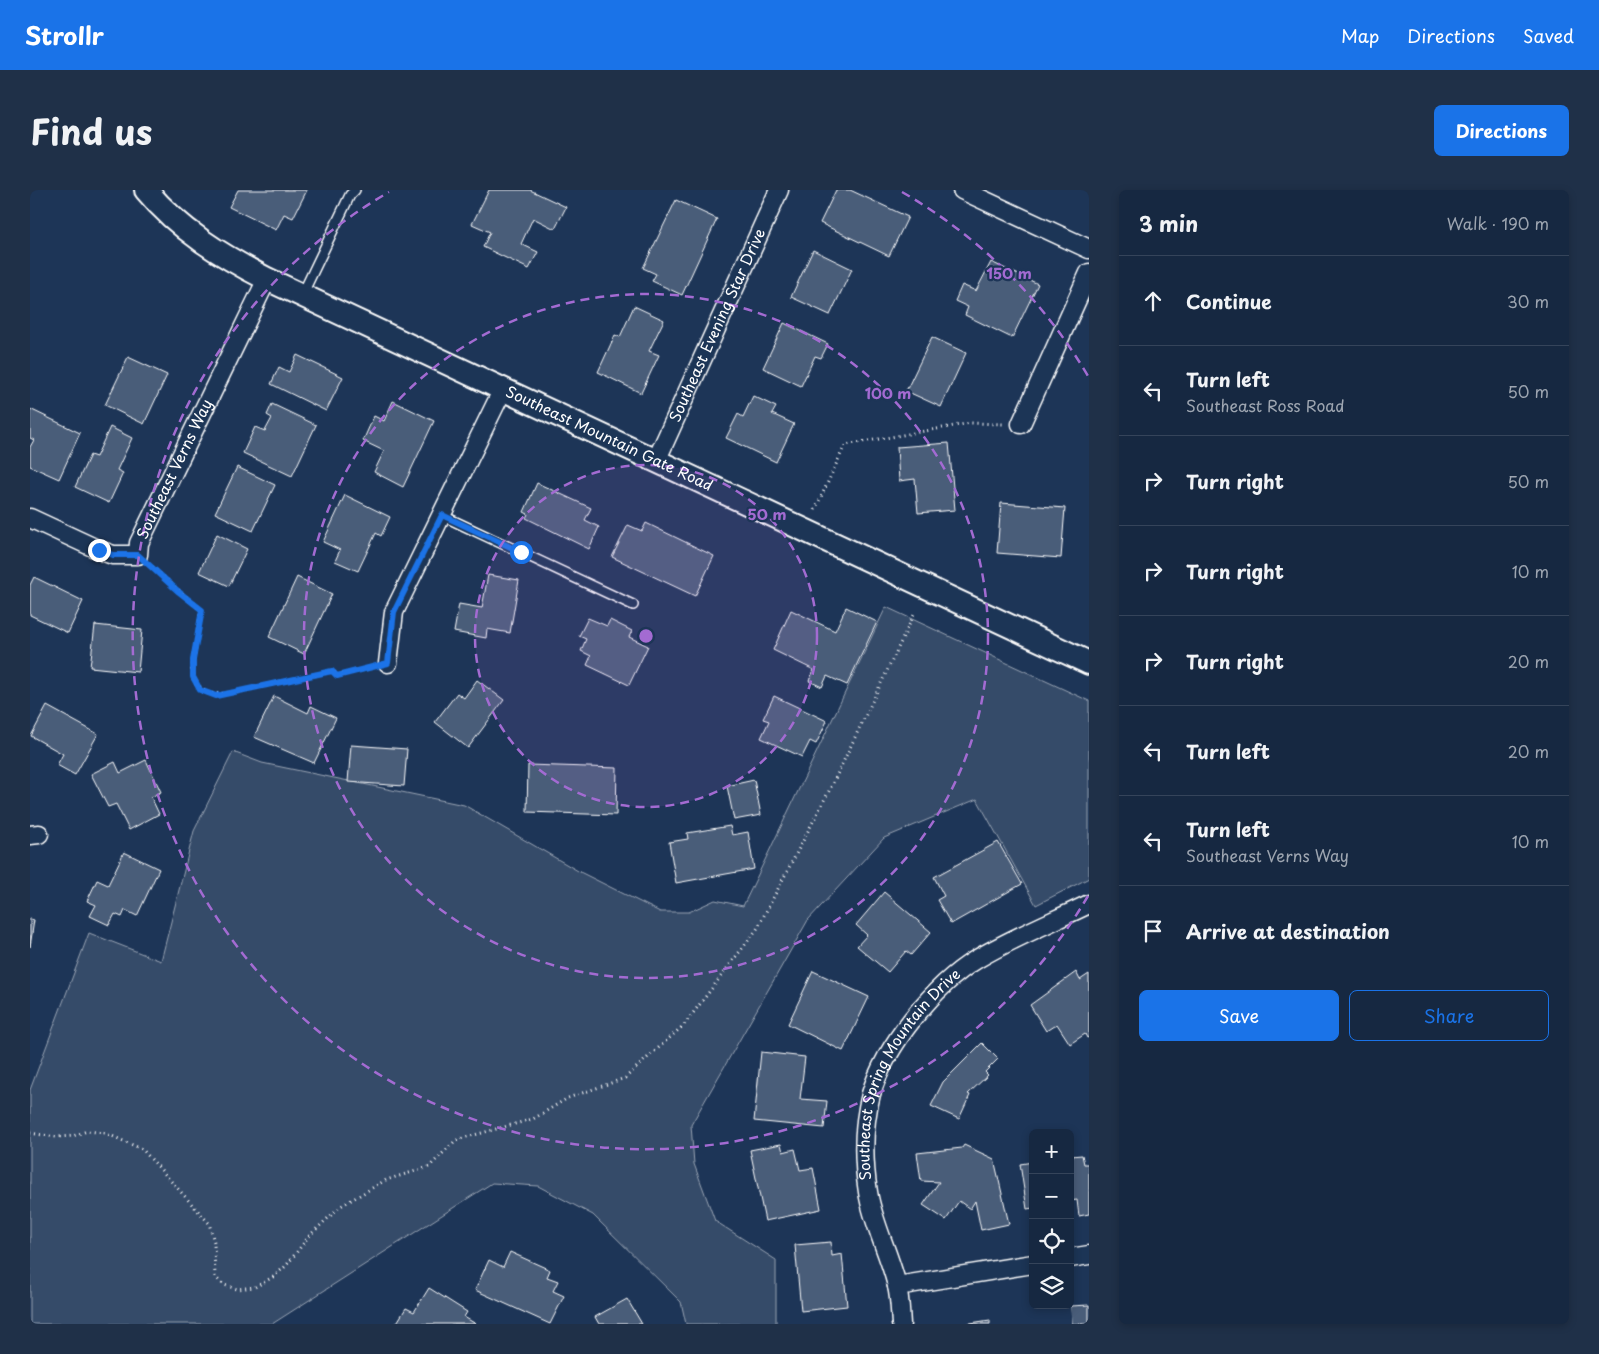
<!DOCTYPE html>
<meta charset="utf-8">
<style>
body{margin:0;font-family:"Playpen Sans",sans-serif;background:#1f3048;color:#f1f3f6}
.controls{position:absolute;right:15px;bottom:15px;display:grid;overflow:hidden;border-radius:8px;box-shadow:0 2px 8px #0003}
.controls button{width:45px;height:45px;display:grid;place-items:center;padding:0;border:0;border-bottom:1px solid #35445a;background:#162841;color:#f1f3f6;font:25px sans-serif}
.stop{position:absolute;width:15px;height:15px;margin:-11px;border:4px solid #1a73e8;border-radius:50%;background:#fff}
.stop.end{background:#1a73e8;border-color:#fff;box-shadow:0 1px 5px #0008}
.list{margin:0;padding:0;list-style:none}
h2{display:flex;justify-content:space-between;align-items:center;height:65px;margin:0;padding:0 20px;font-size:21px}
h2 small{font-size:16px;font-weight:400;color:#9ea6b1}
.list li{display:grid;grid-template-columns:32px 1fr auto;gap:15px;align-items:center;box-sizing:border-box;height:90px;padding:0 20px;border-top:1px solid #35445a}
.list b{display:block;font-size:19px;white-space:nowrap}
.list p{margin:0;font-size:16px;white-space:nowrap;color:#9ea6b1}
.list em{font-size:16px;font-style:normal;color:#9ea6b1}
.actions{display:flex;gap:10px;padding:15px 20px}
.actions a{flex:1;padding:11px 0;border:1px solid #1a73e8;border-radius:8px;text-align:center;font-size:18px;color:#1a73e8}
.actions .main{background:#1a73e8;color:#fff}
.icon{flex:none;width:28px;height:28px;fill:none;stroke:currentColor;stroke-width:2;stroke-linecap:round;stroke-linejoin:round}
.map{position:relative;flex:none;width:1059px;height:1134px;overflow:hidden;border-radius:8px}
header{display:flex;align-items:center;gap:30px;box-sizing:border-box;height:70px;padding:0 25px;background:#1a73e8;color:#fff}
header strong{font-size:24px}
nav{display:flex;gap:28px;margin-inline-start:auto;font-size:18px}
.intro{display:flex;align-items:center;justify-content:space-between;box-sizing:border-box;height:120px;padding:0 30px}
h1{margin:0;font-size:35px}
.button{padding:12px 22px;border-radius:8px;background:#1a73e8;color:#fff;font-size:18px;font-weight:700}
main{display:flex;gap:30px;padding:0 30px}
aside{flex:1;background:#162841;border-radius:8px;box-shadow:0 2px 8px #0003}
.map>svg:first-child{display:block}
.green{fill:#364b69;stroke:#9aa5b4}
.building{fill:#4a5d79;stroke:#fff}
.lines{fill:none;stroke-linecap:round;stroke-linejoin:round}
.service-casing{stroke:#fff;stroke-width:12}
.minor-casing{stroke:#fff;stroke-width:21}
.tertiary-casing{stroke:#fff;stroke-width:26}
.path{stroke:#fff;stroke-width:3;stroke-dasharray:1 4;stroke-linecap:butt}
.service{stroke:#1d3557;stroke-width:9}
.minor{stroke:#1d3557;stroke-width:18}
.tertiary{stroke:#1d3557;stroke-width:22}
.route{stroke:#1a73e8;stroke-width:6}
.ring{fill:none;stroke:#a36bd2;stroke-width:2.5;stroke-dasharray:9 6}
.labels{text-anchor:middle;stroke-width:4.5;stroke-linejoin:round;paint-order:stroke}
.street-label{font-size:15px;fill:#fff;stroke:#1d3557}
.centre{fill:#a36bd2;stroke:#1d3557;stroke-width:2.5}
.ring-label{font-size:15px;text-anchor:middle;font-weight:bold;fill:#a36bd2;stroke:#1d3557;stroke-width:4.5;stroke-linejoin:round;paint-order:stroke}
</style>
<header>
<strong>Strollr</strong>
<nav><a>Map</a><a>Directions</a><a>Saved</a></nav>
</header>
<div class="intro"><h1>Find us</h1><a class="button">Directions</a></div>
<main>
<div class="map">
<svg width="1059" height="1134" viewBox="0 0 1059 1134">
<rect width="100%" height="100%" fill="#1d3557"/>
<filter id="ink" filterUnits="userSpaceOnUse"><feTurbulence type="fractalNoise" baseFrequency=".02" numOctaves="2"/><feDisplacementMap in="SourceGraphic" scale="10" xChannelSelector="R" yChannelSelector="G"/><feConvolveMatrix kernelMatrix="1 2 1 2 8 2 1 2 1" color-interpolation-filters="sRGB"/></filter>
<g filter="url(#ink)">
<path class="green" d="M856,417L1059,511V688L1006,715L947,609L854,648L778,730L661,935L664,974L685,1031L746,1070V1134H656L651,1112L563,1025L508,996L462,993L242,1134H0V900L59,743L131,771L164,641L203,562L232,573L434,615L548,681L630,722H659L685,710L713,716Z"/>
<g class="building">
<path d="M208,0H277L263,28L254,24L246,40L199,17Z"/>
<path d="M459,0H500L536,17L525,39L503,28L491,54L508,62L499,79L453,57L460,42L442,34Z"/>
<path d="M806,0H820L878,27L859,66L790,33Z"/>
<path d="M646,10L687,29L652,105L622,91L626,84L613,78Z"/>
<path d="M783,60L822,79L800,125L761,107Z"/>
<path d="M961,72L1008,94L982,148L935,125L938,117L925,111L932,95L946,101Z"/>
<path d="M604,116L634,130L619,161L629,165L611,203L568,182L585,145L590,147Z"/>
<path d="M754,133L798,154L791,168L785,166L771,196L733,178Z"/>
<path d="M902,147L936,163L911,217L876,201Z"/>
<path d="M267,165L313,187L296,221L241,194L249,177L259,182Z"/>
<path d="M98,167L137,185L114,234L75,215Z"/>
<path d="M723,206L746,217L742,224L764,234L746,272L696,248L708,224L713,227Z"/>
<path d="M363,211L404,231L373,297L344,282L354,261L333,251L344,226L354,231Z"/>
<path d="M242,214L286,235L262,286L213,263L225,237L235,241L242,228L237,225Z"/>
<path d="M0,219L50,243L29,289L0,276V257L4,250L0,248Z"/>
<path d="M80,237L102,248L87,280L93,283L79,313L45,297L60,265L66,267Z"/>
<path d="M919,253L925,320L888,323L885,289L869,291L867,257Z"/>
<path d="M207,277L245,295L223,341L185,323Z"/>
<path d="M507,293L561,318L555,330L569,337L559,359L496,328L498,324L494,322Z"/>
<path d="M315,305L360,327L351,346L346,343L328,381L305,371L310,360L293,352Z"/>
<path d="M971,313L1035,318L1031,368L967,363Z"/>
<path d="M616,333L684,366L665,406L582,367L598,335L612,341Z"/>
<path d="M187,344L217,359L199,396L169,382Z"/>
<path d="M458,385L489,390L480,443L457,439L456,448L424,442L429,414L452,418Z"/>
<path d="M4,387L53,411L38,443L0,425V395Z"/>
<path d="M267,387L302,404L274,464L239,447Z"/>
<path d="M816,417L847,432L817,495L797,486L792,497L779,491L784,480L743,460L761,420L805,441Z"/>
<path d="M558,428L577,436L580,430L602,441L599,447L618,456L599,495L557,475L561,466L551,461L556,449L549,446Z"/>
<path d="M65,435L112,440L108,482L60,477Z"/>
<path d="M447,490L474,510L438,558L405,532L427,503L434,508Z"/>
<path d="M244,506L278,523L281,516L306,528L284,573L224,547Z"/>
<path d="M744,506L797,531L786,554L780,551L772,567L731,548L739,531L733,529Z"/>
<path d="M17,516L68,544L45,585L27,575L33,564L1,546Z"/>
<path d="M321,555L377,559L374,596L318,592Z"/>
<path d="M116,570L131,602L121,607L129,624L99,640L86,614L78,617L61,584L85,572L90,583Z"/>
<path d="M498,575L587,578L586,625L497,622Z"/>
<path d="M724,590L731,625L704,630L697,596Z"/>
<path d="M700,636L702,645L718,642L724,679L646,693L639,652L658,649L657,643Z"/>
<path d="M968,652L992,694L921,734L907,710L914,706L904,687Z"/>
<path d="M94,662L129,679L107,726L95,720L92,727L85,724L79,735L60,726L66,715L57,711L67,690L78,695Z"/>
<path d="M854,702L901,742L881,765L876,761L858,782L827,756L837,745L826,735Z"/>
<path d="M0,729L4,730L0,757Z"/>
<path d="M783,781L839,807L813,861L758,834Z"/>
<path d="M1046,782L1050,790L1059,784V847L1057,848L1055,844L1040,854L1027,834L1016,841L1000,815Z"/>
<path d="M952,853L968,869L955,882L958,885L938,904L940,905L929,929L901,916L913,892Z"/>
<path d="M731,862L775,867L770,909L797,911L794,938L724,931Z"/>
<path d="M751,954L753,962L765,959L770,980L783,978L791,1019L735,1031L720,960Z"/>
<path d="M934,955L964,969L979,1034L951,1040L945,1011L940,1019L929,1011L916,1030L893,1015L909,992L891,991L887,963L932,958Z"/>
<path d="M1052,965L1054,974H1059V1024L1049,1026L1047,1010L1040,1011V966Z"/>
<path d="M1003,972V1018L997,1019L990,974Z"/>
<path d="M801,1052L802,1066L812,1064L817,1116L771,1121L765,1055Z"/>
<path d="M480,1062L520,1080L517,1087L528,1091L523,1101L534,1106L520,1134L445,1100L459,1070L473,1077Z"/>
<path d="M399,1098L437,1122L434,1127L446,1134H366L376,1118L384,1122Z"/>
<path d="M597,1109L612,1134H569L565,1127Z"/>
<path d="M1059,1115V1134H1042L1041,1116Z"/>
<path d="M960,1130V1134H934Z"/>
</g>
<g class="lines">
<defs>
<g id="service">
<path d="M272,105L320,5L325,0"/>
<path d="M411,325L603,415"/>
</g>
<g id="minor">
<path d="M932,0L1059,59"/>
<path d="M991,234L1059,83"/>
<path id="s1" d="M626,271L749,0"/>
<path id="s2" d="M0,328L69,360L83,365H108L109,353L237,89"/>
<path d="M358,473L364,422L473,199"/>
<path d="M0,645L9,644"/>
<path d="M1040,1068L1059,1065"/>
<path d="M867,1096L1003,1074"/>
<path id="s3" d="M871,1134C870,1122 870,1109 867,1096C860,1065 843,1034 838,1002C833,971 833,935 841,904C855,856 904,795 947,769C982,748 1022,732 1059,714"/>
</g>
<g id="tertiary">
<path id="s4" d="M116,0C149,40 192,66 237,89L1059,473"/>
</g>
</defs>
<use href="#service" class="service-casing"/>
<use href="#minor" class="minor-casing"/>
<use href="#tertiary" class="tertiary-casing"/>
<g class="path">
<path d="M785,320L815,255L941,233L973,234"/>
<path d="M122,377L171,420L162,480L165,493L179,504L202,503L303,481L307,486L340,478"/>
<path d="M0,943L26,947L43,946L57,941L75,943L112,959L179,1033L184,1052L185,1087L194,1095L207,1099L225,1097L243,1087L256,1076L279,1046L311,1016L356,990L399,977L426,950L503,929L538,908L595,888L654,835L727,739L800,599L884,425"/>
</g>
<use href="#service" class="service"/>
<use href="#minor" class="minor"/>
<use href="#tertiary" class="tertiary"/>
</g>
</g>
<g class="lines" filter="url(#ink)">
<path class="route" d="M69,360L83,365H108L149,402L172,420L163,470V487L170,500L186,506L302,481L307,486L358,473L364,422L412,325L491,362"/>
</g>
<circle cx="616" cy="446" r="171" fill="#a36bd2" fill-opacity=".12"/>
<g class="ring">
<circle cx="616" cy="446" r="171"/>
<circle cx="616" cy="446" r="342"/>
<path d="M1058 706A513 513 0 1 1 359 2M872 2A513 513 0 0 1 1058 186"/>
</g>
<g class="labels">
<g class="street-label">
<text dy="5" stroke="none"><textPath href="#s1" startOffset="149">Southeast Evening Star Drive</textPath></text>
<text dy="5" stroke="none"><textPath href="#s4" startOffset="529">Southeast Mountain Gate Road</textPath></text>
<text dy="5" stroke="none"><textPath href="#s2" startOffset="210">Southeast Verns Way</textPath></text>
<text dy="5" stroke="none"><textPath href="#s3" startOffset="268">Southeast Spring Mountain Drive</textPath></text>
</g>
</g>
<circle cx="616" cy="446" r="8" class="centre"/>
<g class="ring-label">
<text x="979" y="89">150 m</text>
<text x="858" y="209">100 m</text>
<text x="737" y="330">50 m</text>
</g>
</svg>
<div class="controls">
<button>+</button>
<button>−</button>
<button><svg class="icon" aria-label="locate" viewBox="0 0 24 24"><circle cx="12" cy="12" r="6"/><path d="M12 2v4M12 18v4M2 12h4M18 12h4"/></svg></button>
<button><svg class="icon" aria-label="layers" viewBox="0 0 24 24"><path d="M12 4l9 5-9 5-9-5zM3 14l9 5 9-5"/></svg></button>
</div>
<div class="stop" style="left:491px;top:362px"></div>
<div class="stop end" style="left:69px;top:360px"></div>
</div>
<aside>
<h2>3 min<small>Walk · 190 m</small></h2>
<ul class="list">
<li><svg class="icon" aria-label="ahead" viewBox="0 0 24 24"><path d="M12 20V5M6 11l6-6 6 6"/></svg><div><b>Continue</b></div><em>30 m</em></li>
<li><svg class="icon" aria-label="left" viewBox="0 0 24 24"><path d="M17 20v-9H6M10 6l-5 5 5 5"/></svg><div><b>Turn left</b><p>Southeast Ross Road</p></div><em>50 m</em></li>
<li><svg class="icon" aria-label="right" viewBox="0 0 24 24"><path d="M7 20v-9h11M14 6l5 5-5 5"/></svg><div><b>Turn right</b></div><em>50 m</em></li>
<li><svg class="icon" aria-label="right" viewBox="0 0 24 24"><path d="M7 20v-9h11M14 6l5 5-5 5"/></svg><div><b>Turn right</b></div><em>10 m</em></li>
<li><svg class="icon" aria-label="right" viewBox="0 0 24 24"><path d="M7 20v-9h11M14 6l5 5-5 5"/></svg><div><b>Turn right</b></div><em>20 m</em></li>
<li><svg class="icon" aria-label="left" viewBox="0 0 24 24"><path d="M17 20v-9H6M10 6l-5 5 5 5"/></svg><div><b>Turn left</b></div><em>20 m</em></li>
<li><svg class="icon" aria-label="left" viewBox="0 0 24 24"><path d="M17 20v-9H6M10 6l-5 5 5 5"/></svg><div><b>Turn left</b><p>Southeast Verns Way</p></div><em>10 m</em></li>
<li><svg class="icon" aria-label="arrive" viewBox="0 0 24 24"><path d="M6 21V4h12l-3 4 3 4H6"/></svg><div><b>Arrive at destination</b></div></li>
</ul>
<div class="actions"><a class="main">Save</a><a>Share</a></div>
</aside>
</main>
